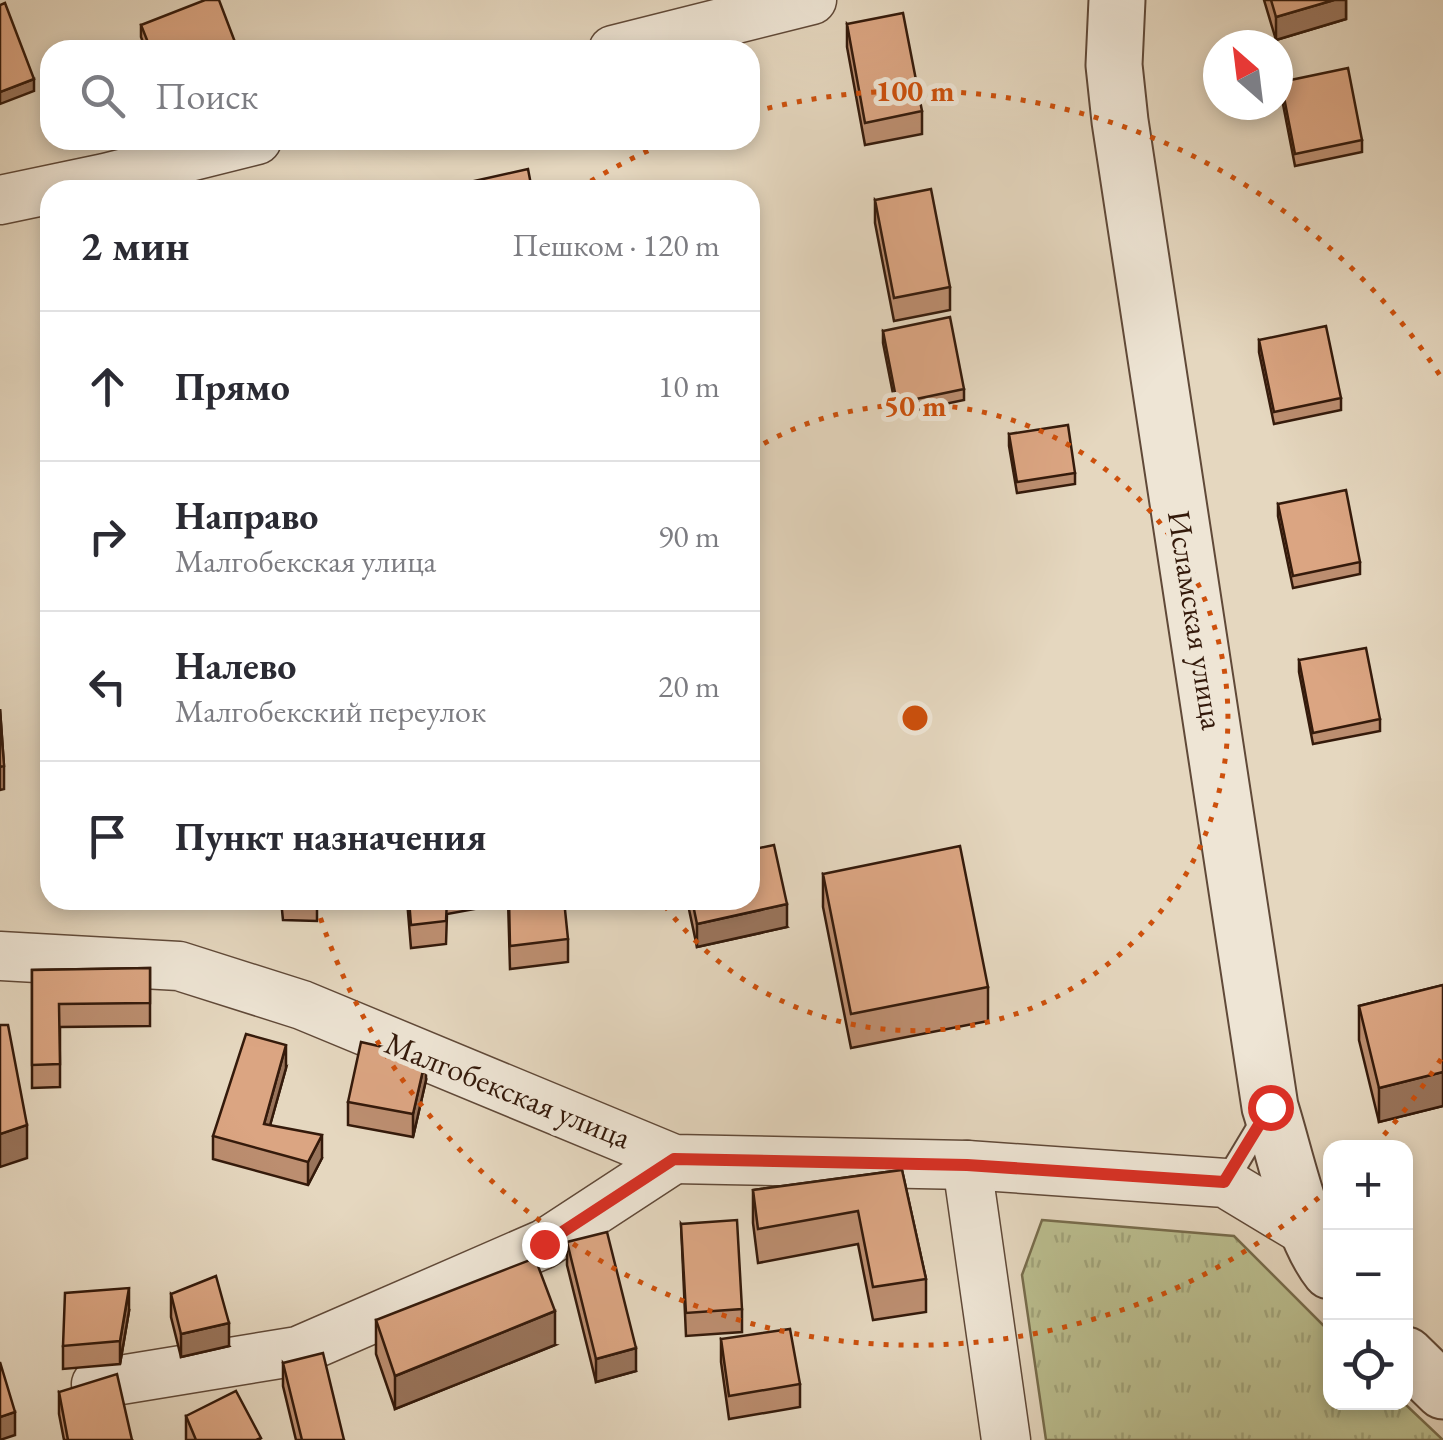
<!DOCTYPE html>
<html lang="ru">
<meta charset="utf-8">
<style>
body{margin:0;font-family:"EB Garamond",serif;background:#f2f2f3;color:#2b2b33}
.controls{position:absolute;right:30px;bottom:30px;display:grid;overflow:hidden;border-radius:20px;box-shadow:0 5px 15px #0003}
.controls button{width:90px;height:90px;display:grid;place-items:center;padding:0;border:0;border-bottom:2px solid #e1e1e2;background:#fff;color:#2b2b33;font:50px sans-serif}
.compass{position:absolute;left:1203px;top:30px;width:90px;height:90px;border-radius:50%;background:#fff;box-shadow:0 5px 15px #0003;rotate:332deg}
.stop{position:absolute;width:30px;height:30px;margin:-22px;border:8px solid #d93025;border-radius:50%;background:#fff}
.stop.end{background:#d93025;border-color:#fff;box-shadow:0 2px 10px #0008}
.list{margin:0;padding:0;list-style:none}
h2{display:flex;justify-content:space-between;align-items:center;height:130px;margin:0;padding:0 40px;font-size:42px}
h2 small{font-size:32px;font-weight:400;color:#7c7c81}
.list li{display:grid;grid-template-columns:65px 1fr auto;gap:30px;align-items:center;box-sizing:border-box;height:150px;padding:0 40px;border-top:2px solid #e1e1e2}
.list b{display:block;font-size:38px;white-space:nowrap}
.list p{margin:0;font-size:32px;white-space:nowrap;color:#7c7c81}
.list em{font-size:32px;font-style:normal;color:#7c7c81}
.icon{flex:none;width:55px;height:55px;fill:none;stroke:currentColor;stroke-width:2;stroke-linecap:round;stroke-linejoin:round}
.map{position:relative;flex:none;width:1443px;height:1440px;overflow:hidden}
.search{position:absolute;background:#fff;box-shadow:0 5px 15px #0003;left:40px;top:40px;width:720px;height:110px;display:flex;align-items:center;gap:25px;box-sizing:border-box;padding:0 35px;border-radius:30px;color:#7c7c81;font-size:38px}
.panel{position:absolute;background:#fff;box-shadow:0 5px 15px #0003;left:40px;top:180px;width:720px;height:730px;border-radius:30px}
.map>svg:first-child{display:block}
.grass{fill:url(#grass-tufts);stroke:#776c4c;stroke-width:2.5}
.lines{fill:none;stroke-linecap:round;stroke-linejoin:round}
.service-casing{stroke:#604938;stroke-width:26}
.minor-casing{stroke:#604938;stroke-width:51}
.tertiary-casing{stroke:#604938;stroke-width:59}
.service{stroke:#eee5d5;stroke-width:22}
.minor{stroke:#eee5d5;stroke-width:48}
.tertiary{stroke:#eee5d5;stroke-width:55}
.wall{fill:#bc8e70;stroke:#341a0b;stroke-width:2.5}
.shaded-wall{fill:#99745b;stroke:#341a0b;stroke-width:2.5}
.building{fill:#dba582;stroke:#341a0b;stroke-width:2.5}
.route{stroke:#d93025;stroke-width:12}
.ring{fill:none;stroke:#cd500c;stroke-width:5;stroke-dasharray:5 10}
.labels{text-anchor:middle;stroke-width:10;stroke-linejoin:round;paint-order:stroke}
.street-label{font-size:32px;fill:#341a0b;stroke:#eee5d5}
.centre{fill:#cd500c;stroke:#eee5d5;stroke-width:5}
.ring-label{font-size:30px;text-anchor:middle;font-weight:bold;fill:#cd500c;stroke:#eee5d5;stroke-width:10;stroke-linejoin:round;paint-order:stroke}
</style>
<div class="map">
<svg width="1443" height="1440" viewBox="0 0 1443 1440">
<defs>
<pattern id="grass-tufts" width="24" height="20" patternUnits="userSpaceOnUse" patternTransform="scale(2.5)"><rect width="24" height="20" fill="#babd8e"/><path d="M3 7l-1-3M5 7V3M7 7l1-3M15 17l-1-3M17 17v-4M19 17l1-3" fill="none" stroke="#a0a279"/></pattern>
</defs>
<rect width="100%" height="100%" fill="#e5d7bf"/>
<filter id="stains"><feTurbulence type="fractalNoise" baseFrequency=".002" numOctaves="4"/><feColorMatrix values="0 0 0 0 .2 0 0 0 0 .09 0 0 0 0 .02 0 0 0 .5 -.17"/></filter>
<radialGradient id="worn" r=".72"><stop offset=".6" stop-color="#630" stop-opacity="0"/><stop offset="1" stop-color="#630" stop-opacity=".3"/></radialGradient>
<path class="grass" d="M1042,1220L1234,1236L1330,1332V1402L1404,1403L1443,1440H1046L1022,1275Z"/>
<g class="lines">
<defs>
<path id="service" d="M1225,1183L1267,1113"/>
<g id="minor">
<path d="M613,50L812,0"/>
<path d="M0,200L105,178L257,140"/>
<path d="M0,956L179,966L302,1005L674,1159L967,1165L1225,1183L1310,1234"/>
<path d="M967,1165L1006,1440"/>
<path d="M96,1384L298,1351L544,1244L674,1159"/>
</g>
<g id="tertiary">
<path d="M1117,0L1114,65L1120,121L1270,1107C1285,1154 1301,1235 1330,1271"/>
<path d="M1406,1355L1443,1391"/>
</g>
</defs>
<use href="#service" class="service-casing"/>
<use href="#minor" class="minor-casing"/>
<use href="#tertiary" class="tertiary-casing"/>
<use href="#service" class="service"/>
<use href="#minor" class="minor"/>
<use href="#tertiary" class="tertiary"/>
</g>
<g class="wall">
<path d="M1264,0H1346V19L1276,40Z"/>
<path d="M847,24L922,111V134L865,145L847,47Z"/>
<path d="M141,25L238,50H146L141,37Z"/>
<path d="M1281,82L1362,140V152L1295,166L1281,94Z"/>
<path d="M875,200L950,287V310L894,321L875,223Z"/>
<path d="M883,331L964,389V400L897,414L883,343Z"/>
<path d="M1259,340L1341,398V410L1274,424L1259,352Z"/>
<path d="M1009,434L1075,473V484L1017,493L1009,446Z"/>
<path d="M1278,504L1360,562V574L1293,588L1278,516Z"/>
<path d="M1299,660L1380,719V731L1313,744L1299,672Z"/>
<path d="M0,709L4,766V789L0,790Z"/>
<path d="M823,874L988,987V1021L851,1048L823,907Z"/>
<path d="M281,900H317V921L283,920Z"/>
<path d="M407,900H491V906L447,914L446,944L411,948Z"/>
<path d="M508,900L568,939V962L510,969Z"/>
<path d="M687,900H750L787,927L697,947Z"/>
<path d="M150,968V1026L60,1027V1087L32,1088V970Z"/>
<path d="M1443,985V1106L1379,1122L1359,1040V1006Z"/>
<path d="M286,1068L270,1125L322,1158L308,1185L213,1159V1136Z"/>
<path d="M426,1080L413,1137L348,1125V1102Z"/>
<path d="M902,1170L926,1279V1312L873,1320L858,1244L758,1263L753,1223V1190Z"/>
<path d="M681,1224L742,1309V1332L686,1336Z"/>
<path d="M567,1242L636,1371L596,1382L567,1265Z"/>
<path d="M171,1294L229,1346L181,1357L171,1317Z"/>
<path d="M129,1311L120,1364L63,1369V1346Z"/>
<path d="M376,1320L555,1345L395,1409L376,1354Z"/>
<path d="M721,1339L800,1384V1407L729,1419L721,1362Z"/>
<path d="M283,1363L344,1440H296L283,1386Z"/>
<path d="M59,1392L132,1440H64L59,1414Z"/>
<path d="M186,1416L261,1440H186Z"/>
</g>
<g class="shaded-wall">
<path d="M1334,0H1346V19L1276,40V17Z"/>
<path d="M34,79V91L0,104V92Z"/>
<path d="M787,904V927L697,947V924Z"/>
<path d="M286,1045V1068L264,1147V1124Z"/>
<path d="M426,1057V1080L413,1137V1114Z"/>
<path d="M1443,1072V1106L1379,1122V1088Z"/>
<path d="M27,1125V1158L0,1167V1134Z"/>
<path d="M322,1135V1158L308,1185V1162Z"/>
<path d="M129,1288V1311L120,1364V1341Z"/>
<path d="M555,1311V1345L395,1409V1376Z"/>
<path d="M229,1323V1346L181,1357V1334Z"/>
<path d="M636,1348V1371L596,1382V1359Z"/>
<path d="M15,1412V1435L0,1440V1417Z"/>
</g>
<g class="building">
<path d="M205,0H219L238,50H151L141,25Z"/>
<path d="M1271,0H1334L1276,17Z"/>
<path d="M5,3L34,79L0,92V5Z"/>
<path d="M903,13L922,111L865,123L847,24Z"/>
<path d="M1348,68L1362,140L1295,154L1281,82Z"/>
<path d="M528,169L532,190H453L452,186Z"/>
<path d="M402,183L403,190H371Z"/>
<path d="M931,189L950,287L894,298L875,200Z"/>
<path d="M950,317L964,389L897,403L883,331Z"/>
<path d="M1326,326L1341,398L1274,412L1259,340Z"/>
<path d="M1068,425L1075,473L1017,482L1009,434Z"/>
<path d="M1346,490L1360,562L1293,576L1278,504Z"/>
<path d="M1366,648L1380,719L1313,733L1299,660Z"/>
<path d="M0,709L4,766L0,767Z"/>
<path d="M774,845L787,904L697,924L692,900H750V850Z"/>
<path d="M960,846L988,987L851,1014L823,874Z"/>
<path d="M409,900H447L446,921L411,925Z"/>
<path d="M509,900H564L568,939L510,946Z"/>
<path d="M150,968V1003L59,1004L60,1064L32,1065V970Z"/>
<path d="M1443,985V1072L1379,1088L1359,1006Z"/>
<path d="M0,1025H8L27,1125L0,1134Z"/>
<path d="M246,1034L286,1045L264,1124L322,1135L308,1162L213,1136Z"/>
<path d="M361,1042L426,1057L413,1114L348,1102Z"/>
<path d="M902,1170L926,1279L873,1287L858,1211L758,1229L753,1190Z"/>
<path d="M737,1220L742,1309L686,1313L681,1224Z"/>
<path d="M607,1232L636,1348L596,1359L567,1242Z"/>
<path d="M535,1258L555,1311L395,1376L376,1320Z"/>
<path d="M216,1276L229,1323L181,1334L171,1294Z"/>
<path d="M129,1288L120,1341L63,1346L65,1293Z"/>
<path d="M790,1329L800,1384L729,1396L721,1339Z"/>
<path d="M323,1353L344,1440H302L283,1363Z"/>
<path d="M0,1362L15,1412L0,1417Z"/>
<path d="M117,1374L132,1440H68L59,1392Z"/>
<path d="M236,1391L261,1438L256,1440H196L186,1416Z"/>
</g>
<g class="lines">
<path class="route" d="M544,1244L674,1159L967,1165L1224,1182L1270,1107"/>
</g>
<g class="ring">
<path d="M751 451A313 313 0 1 1 662 902"/>
<path d="M1441 1059A627 627 0 0 1 1374 1146M1330 1188A627 627 0 0 1 315 901M578 189A627 627 0 0 1 670 141M753 112A627 627 0 0 1 1441 377"/>
</g>
<g class="labels">
<g class="street-label">
<text transform="translate(1196 620) rotate(81)" y="11">Исламская улица</text>
<text transform="translate(508 1090) rotate(22)" y="11">Малгобекская улица</text>
</g>
</g>
<circle cx="915" cy="718" r="15" class="centre"/>
<g class="ring-label">
<text x="915" y="101">100 m</text>
<text x="915" y="416">50 m</text>
</g>
<rect width="100%" height="100%" filter="url(#stains)"/>
<rect width="100%" height="100%" fill="url(#worn)"/>
</svg>
<div class="controls">
<button>+</button>
<button>−</button>
<button><svg class="icon" aria-label="locate" viewBox="0 0 24 24"><circle cx="12" cy="12" r="6"/><path d="M12 2v4M12 18v4M2 12h4M18 12h4"/></svg></button>
</div>
<svg class="compass" viewBox="-18 -18 36 36"><path d="M0-13l5 13h-10z" fill="#e53935"/><path d="M0 13l5-13h-10z" fill="#7c7c81"/></svg>
<div class="stop" style="left:1270px;top:1107px"></div>
<div class="stop end" style="left:544px;top:1244px"></div>
<div class="search"><svg class="icon" aria-label="search" viewBox="0 0 24 24"><circle cx="10" cy="10" r="6"/><path d="M15 15l6 6"/></svg>Поиск</div>
<section class="panel">
<h2>2 мин<small>Пешком · 120 m</small></h2>
<ul class="list">
<li><svg class="icon" aria-label="ahead" viewBox="0 0 24 24"><path d="M12 20V5M6 11l6-6 6 6"/></svg><div><b>Прямо</b></div><em>10 m</em></li>
<li><svg class="icon" aria-label="right" viewBox="0 0 24 24"><path d="M7 20v-9h11M14 6l5 5-5 5"/></svg><div><b>Направо</b><p>Малгобекская улица</p></div><em>90 m</em></li>
<li><svg class="icon" aria-label="left" viewBox="0 0 24 24"><path d="M17 20v-9H6M10 6l-5 5 5 5"/></svg><div><b>Налево</b><p>Малгобекский переулок</p></div><em>20 m</em></li>
<li><svg class="icon" aria-label="arrive" viewBox="0 0 24 24"><path d="M6 21V4h12l-3 4 3 4H6"/></svg><div><b>Пункт назначения</b></div></li>
</ul>
</section>
</div>
